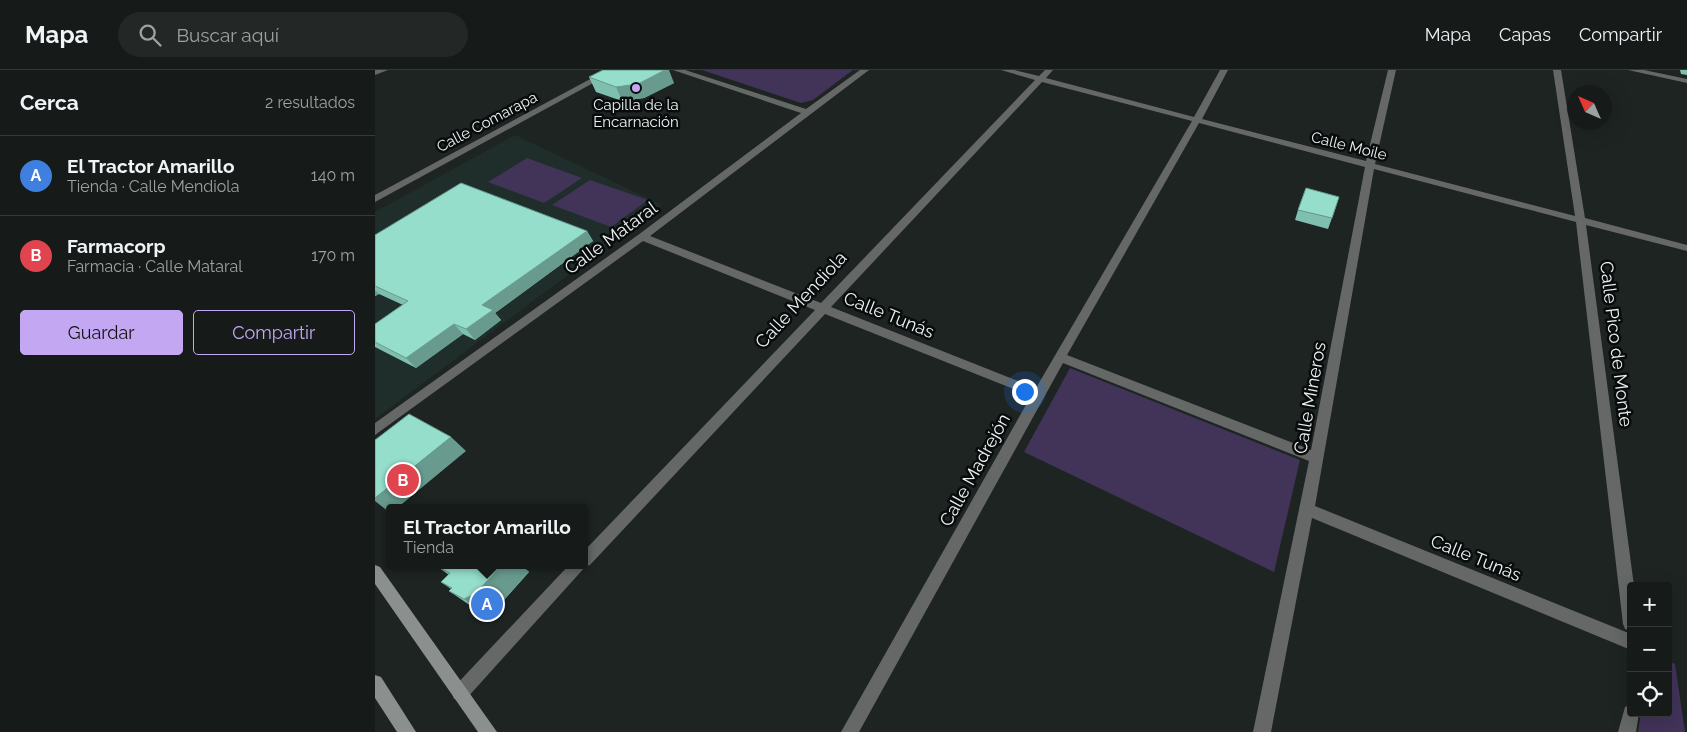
<!DOCTYPE html>
<html lang="es">
<meta charset="utf-8">
<style>
body{margin:0;font-family:Raleway,sans-serif;background:#232827;color:#f1f3f6}
.controls{position:absolute;right:15px;bottom:15px;display:grid;overflow:hidden;border-radius:5px;box-shadow:0 5px 20px #0002}
.controls button{width:45px;height:45px;display:grid;place-items:center;padding:0;border:0;border-bottom:1px solid #353939;background:#161b1a;color:#f1f3f6;font:25px sans-serif}
.compass{position:absolute;left:1192px;top:15px;width:45px;height:45px;border-radius:50%;background:#161b1a;box-shadow:0 5px 20px #0002;rotate:315deg}
.you{position:absolute;left:649px;top:321px;width:18px;height:18px;margin:-12px;border:4px solid #fff;border-radius:50%;background:#1a73e8;box-shadow:0 0 0 8px #1a73e833}
.badge{display:grid;place-items:center;width:32px;height:32px;border-radius:50%;background:#c3a7f2;color:#fff;font-size:16px;font-weight:700}
.pin{position:absolute;translate:-50% -50%;border:2px solid #fff;box-shadow:0 1px 5px #0006}
.popup{position:absolute;left:11px;top:434px;width:202px;height:65px;box-sizing:border-box;display:grid;place-content:center;border-radius:5px;background:#161b1a;filter:drop-shadow(0 1px 4px #0005);font-size:16px;white-space:nowrap;color:#9ea1a2}
.popup b{font-size:19px;color:#f1f3f6}
.popup::after{content:'';position:absolute;left:50%;top:100%;margin-left:-10px;border:10px solid transparent;border-top-color:#161b1a}
.list{margin:0;padding:0;list-style:none}
h2{display:flex;justify-content:space-between;align-items:center;height:65px;margin:0;padding:0 20px;font-size:21px}
h2 small{font-size:16px;font-weight:400;color:#9ea1a2}
.list li{display:grid;grid-template-columns:32px 1fr auto;gap:15px;align-items:center;box-sizing:border-box;height:80px;padding:0 20px;border-top:1px solid #353939}
.list b{display:block;font-size:19px;white-space:nowrap}
.list p{margin:0;font-size:16px;white-space:nowrap;color:#9ea1a2}
.list em{font-size:16px;font-style:normal;color:#9ea1a2}
.actions{display:flex;gap:10px;padding:15px 20px}
.actions a{flex:1;padding:11px 0;border:1px solid #c3a7f2;border-radius:5px;text-align:center;font-size:18px;color:#c3a7f2}
.actions .main{background:#c3a7f2;color:#111}
.icon{flex:none;width:28px;height:28px;fill:none;stroke:currentColor;stroke-width:2;stroke-linecap:round;stroke-linejoin:round}
.map{position:relative;flex:none;width:1312px;height:662px;overflow:hidden}
header{display:flex;align-items:center;gap:30px;box-sizing:border-box;height:70px;padding:0 25px;background:#161b1a;border-bottom:1px solid #353939}
header strong{font-size:24px}
nav{display:flex;gap:28px;margin-inline-start:auto;font-size:18px}
.search{width:350px;height:45px;background:#232827;display:flex;align-items:center;gap:12px;box-sizing:border-box;padding:0 18px;border-radius:28px;color:#9ea1a2;font-size:19px}
main{display:flex}
aside{flex:1;background:#161b1a}
.map>svg:first-child{display:block}
.built{fill:#1f2e2a}
.green{fill:#423359}
.lines{fill:none;stroke-linecap:round;stroke-linejoin:round}
.minor{fill:#656867;fill-rule:evenodd}
.secondary{fill:#8b908f;fill-rule:evenodd}
.wall{fill:#7fbfaf}
.shaded-wall{fill:#689b8e}
.building{fill:#94decb;stroke:#689b8e}
.poi-dot{fill:#c3a7f2;stroke:#090c0c;stroke-width:2}
.labels{text-anchor:middle;stroke-width:5;stroke-linejoin:round;paint-order:stroke}
.far-poi-label{font-size:15px;fill:#edf2f1;stroke:#090c0c}
.far-street-label{font-size:15px;fill:#edf2f1;stroke:#090c0c}
.street-label{font-size:18px;fill:#edf2f1;stroke:#090c0c}
</style>
<header>
<strong>Mapa</strong>
<div class="search"><svg class="icon" aria-label="search" viewBox="0 0 24 24"><circle cx="10" cy="10" r="6"/><path d="M15 15l6 6"/></svg>Buscar aquí</div>
<nav><a>Mapa</a><a>Capas</a><a>Compartir</a></nav>
</header>
<main>
<aside>
<h2>Cerca<small>2 resultados</small></h2>
<ul class="list">
<li><span class="badge" style="background:#3f7fe0">A</span><div><b>El Tractor Amarillo</b><p>Tienda · Calle Mendiola</p></div><em>140 m</em></li>
<li><span class="badge" style="background:#e0444e">B</span><div><b>Farmacorp</b><p>Farmacia · Calle Mataral</p></div><em>170 m</em></li>
</ul>
<div class="actions"><a class="main">Guardar</a><a>Compartir</a></div>
</aside>
<div class="map">
<svg width="1312" height="662" viewBox="0 0 1312 662">
<rect width="100%" height="100%" fill="#1d2422"/>
<path class="built" d="M140,65L287,135L0,349V142Z"/>
<g class="green">
<path d="M327,0H478L438,30L426,33Z"/>
<path d="M152,88L207,108L169,133L113,112Z"/>
<path d="M215,110L273,130L236,157L177,135Z"/>
<path d="M695,298L925,390L899,502L649,382Z"/>
<path d="M1293,591L1300,594L1310,662H1263L1266,643H1293Z"/>
</g>
<g class="lines">
<g class="minor">
<path d="M0,0H13L0,5Z"/>
<path d="M232,0H242L0,132V125Z"/>
<path d="M298,0H310L431,39L485,0H494L275,166L446,233L660,10L626,0H639L664,6L670,0H678L671,8L819,47L845,0H853L827,49L991,91L1013,0H1021L1000,94L1200,146L1178,0H1186L1210,148L1312,175V181L1211,155L1259,516H1256V561L1250,559L1248,554L1201,152L999,99L940,436L1256,564V580L937,448L896,662H878L934,391L688,293L484,662H466L656,326L450,244L215,495L211,496L91,629L85,631L79,629L77,623L79,617L194,495H210V480L440,240L268,171L0,365V353L263,165L426,43ZM667,12L817,51L661,318L456,237ZM824,53L990,97L936,380L692,285Z"/>
<path d="M1253,0H1269L1312,9V13Z"/>
<path d="M1256,635V643H1264L1261,662H1243L1250,637Z"/>
</g>
<g class="secondary">
<path d="M0,495L5,497L122,662H103L0,514Z"/>
<path d="M0,605L6,607L41,662H22L0,628Z"/>
</g>
</g>
<g class="wall">
<path d="M1305,0H1312V5L1306,4Z"/>
<path d="M214,7L299,13L269,28L247,31L221,22Z"/>
<path d="M923,140L957,148L953,159L920,150Z"/>
<path d="M212,161L218,171L120,243L126,250L100,270L88,264L41,298L0,277V254L28,235L4,224L0,226V165Z"/>
<path d="M64,495H146L154,502L121,539L110,543L96,536L74,521L76,519L66,512L74,505L63,497Z"/>
</g>
<g class="shaded-wall">
<path d="M290,0H294L299,13L269,28L247,31L241,17Z"/>
<path d="M212,161L218,171L120,243L126,250L100,270L91,259L107,235Z"/>
<path d="M0,220L4,224L0,226Z"/>
<path d="M79,254L88,264L41,298L31,288Z"/>
<path d="M76,367L91,381L22,438H14V442L0,431V428Z"/>
<path d="M127,495H146L154,502L121,539L110,543L89,529Z"/>
</g>
<g class="building">
<path d="M228,0H290L263,14L241,17L214,7Z"/>
<path d="M86,113L212,161L107,235L118,240L91,259L79,254L31,288L0,272V254L33,231L0,216V165Z"/>
<path d="M931,118L964,127L957,148L923,140Z"/>
<path d="M34,344L76,367L0,428V370Z"/>
<path d="M64,495H127L100,524L89,529L74,521L77,518L66,512L75,503L63,497Z"/>
</g>
<circle class="poi-dot" cx="261" cy="18" r="5"/>
<g class="labels">
<g class="far-poi-label">
<text x="261" y="40">Capilla de la<tspan x="261" dy="17">Encarnación</tspan></text>
</g>
<g class="far-street-label">
<text transform="translate(112 52) rotate(-28)" y="5">Calle Comarapa</text>
<text transform="translate(974 76) rotate(14)" y="5">Calle Moile</text>
</g>
<g class="street-label">
<text transform="translate(236 168) rotate(-36)" y="6">Calle Mataral</text>
<text transform="translate(426 230) rotate(-47)" y="6">Calle Mendiola</text>
<text transform="translate(514 245) rotate(22)" y="6">Calle Tunás</text>
<text transform="translate(1241 274) rotate(83)" y="6">Calle Pico de Monte</text>
<text transform="translate(935 328) rotate(-80)" y="6">Calle Mineros</text>
<text transform="translate(600 400) rotate(-61)" y="6">Calle Madrejón</text>
<text transform="translate(1101 488) rotate(22)" y="6">Calle Tunás</text>
</g>
</g>
</svg>
<div class="controls">
<button>+</button>
<button>−</button>
<button><svg class="icon" aria-label="locate" viewBox="0 0 24 24"><circle cx="12" cy="12" r="6"/><path d="M12 2v4M12 18v4M2 12h4M18 12h4"/></svg></button>
</div>
<svg class="compass" viewBox="-18 -18 36 36"><path d="M0-13l5 13h-10z" fill="#e53935"/><path d="M0 13l5-13h-10z" fill="#9ea1a2"/></svg>
<div class="you"></div>
<div class="pin badge" style="left:112px;top:534px;background:#3f7fe0">A</div>
<div class="popup"><b>El Tractor Amarillo</b>Tienda</div>
<div class="pin badge" style="left:28px;top:410px;background:#e0444e">B</div>
</div>
</main>
